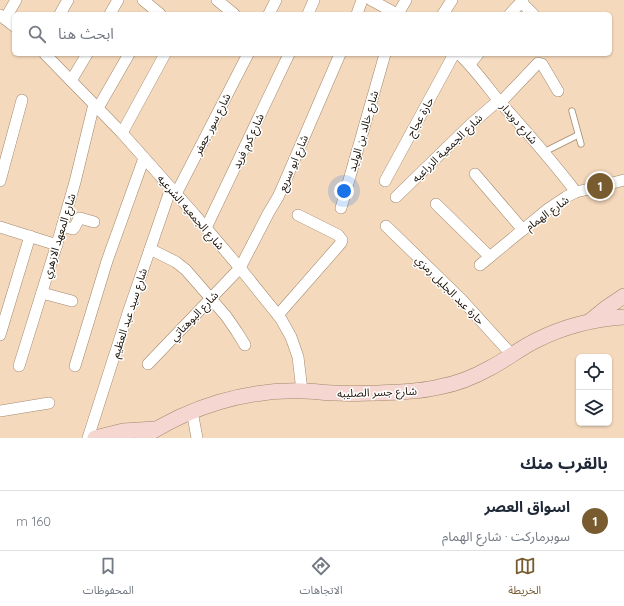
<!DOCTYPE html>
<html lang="ar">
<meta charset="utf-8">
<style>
body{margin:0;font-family:Quicksand,"Noto Sans Arabic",sans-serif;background:#f2f2f3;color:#1f2937;direction:rtl}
.controls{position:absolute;right:12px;bottom:12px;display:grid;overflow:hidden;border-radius:6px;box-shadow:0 1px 3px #0004}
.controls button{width:36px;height:36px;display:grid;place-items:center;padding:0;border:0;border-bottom:1px solid #e0e1e3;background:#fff;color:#1f2937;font:20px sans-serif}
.you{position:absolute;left:344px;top:191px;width:14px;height:14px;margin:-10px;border:3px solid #fff;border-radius:50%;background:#1a73e8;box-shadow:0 0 0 6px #1a73e833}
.badge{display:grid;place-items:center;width:26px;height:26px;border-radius:50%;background:#785c2f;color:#fff;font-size:13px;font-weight:700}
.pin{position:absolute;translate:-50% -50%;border:2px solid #fff;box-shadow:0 1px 4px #0006}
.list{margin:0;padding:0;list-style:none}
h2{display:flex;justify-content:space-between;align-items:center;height:52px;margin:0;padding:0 16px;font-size:17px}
h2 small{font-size:13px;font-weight:400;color:#747a83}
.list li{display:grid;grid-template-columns:26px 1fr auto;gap:12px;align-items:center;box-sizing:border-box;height:60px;padding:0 16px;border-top:1px solid #e0e1e3}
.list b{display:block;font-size:15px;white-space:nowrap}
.list p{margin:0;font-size:13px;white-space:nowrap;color:#747a83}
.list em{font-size:13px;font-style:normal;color:#747a83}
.icon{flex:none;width:22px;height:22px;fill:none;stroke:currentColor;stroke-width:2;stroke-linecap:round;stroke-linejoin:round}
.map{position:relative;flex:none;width:624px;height:438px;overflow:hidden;direction:ltr}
.search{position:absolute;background:#fff;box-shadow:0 1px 3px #0004;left:12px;right:12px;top:12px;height:44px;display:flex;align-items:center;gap:10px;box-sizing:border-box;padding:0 14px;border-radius:6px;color:#747a83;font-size:15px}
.sheet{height:112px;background:#fff}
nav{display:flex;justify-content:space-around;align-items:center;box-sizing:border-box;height:56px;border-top:1px solid #e0e1e3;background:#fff;font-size:11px;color:#747a83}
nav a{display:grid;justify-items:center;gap:2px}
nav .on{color:#785c2f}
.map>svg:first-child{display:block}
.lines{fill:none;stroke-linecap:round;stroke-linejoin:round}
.lane-casing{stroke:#a2886d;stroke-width:7}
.street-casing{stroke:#a2886d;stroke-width:12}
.secondary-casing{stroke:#a2886d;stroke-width:16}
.lane{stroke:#fff;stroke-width:5.5}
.street{stroke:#fff;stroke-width:11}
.secondary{stroke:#f5d6d1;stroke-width:15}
.labels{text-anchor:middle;stroke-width:3;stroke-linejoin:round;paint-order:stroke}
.street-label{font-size:11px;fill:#1b1107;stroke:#fff}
</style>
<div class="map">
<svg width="624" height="438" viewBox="0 0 624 438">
<rect width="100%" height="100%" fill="#f5d9bc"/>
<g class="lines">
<defs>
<g id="lane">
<path d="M572,111L581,144"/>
<path d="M544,152L578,135"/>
</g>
<g id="street">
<path d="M143,0L160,14"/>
<path d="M217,0L234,14"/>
<path d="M371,0L397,14"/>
<path d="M521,2L533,14"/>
<path d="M60,14L68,0"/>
<path d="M110,14L118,0"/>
<path d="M269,14L276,0"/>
<path d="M308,14L314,0"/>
<path d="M357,14L362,0"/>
<path d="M398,14L406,0"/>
<path d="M443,14L452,0"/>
<path d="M510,14L523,0"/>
<path d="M0,15L14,26"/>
<path d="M5,19L16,0"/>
<path d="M45,54L122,133L195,215L240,268L281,319L291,337L298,357L302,391"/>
<path d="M459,54C474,68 486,85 499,101C526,131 552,161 576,192"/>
<path d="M470,64L478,54"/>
<path d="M71,81L87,54"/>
<path d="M501,102L538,63L542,64L558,91"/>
<path d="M98,108L129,54"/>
<path d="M122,133L165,54"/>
<path d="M475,174L523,230"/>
<path d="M0,181L22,100"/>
<path d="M385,181L454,54"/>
<path d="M176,194L248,54"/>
<path d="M396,197L470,125L499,100"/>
<path d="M436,204L490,257"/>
<path d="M341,208L385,54"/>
<path d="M62,226L73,229C77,226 76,221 80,218L94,222"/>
<path d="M386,226L461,299L512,355"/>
<path d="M0,227L57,245"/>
<path d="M206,228L289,54"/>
<path d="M150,249L176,262L186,270L226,316L237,332L245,345"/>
<path d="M480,265L548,209L566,197L576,192L589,189L624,180"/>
<path d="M42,293L72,301"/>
<path d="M278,315L341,243L342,240L338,235L298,215"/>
<path d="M0,335L30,236"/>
<path d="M148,364L240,268L269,212L278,197L283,186L340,54"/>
<path d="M19,366L60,234L75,182L94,104"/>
<path d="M75,366L107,261L144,158"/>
<path d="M0,411L49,403"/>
<path d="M192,411L197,438"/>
<path d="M88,438L129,310L171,188"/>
</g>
<g id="secondary">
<path d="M590,321L606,308L624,296"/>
<path d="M95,438L123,431L155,429"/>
<path d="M142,438C189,407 246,389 303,391C314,391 325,393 336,393C350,394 364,393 378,393C399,392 419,392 439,387C456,384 474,377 490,368C506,360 520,348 537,340C563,327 594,319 624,317"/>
</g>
</defs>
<use href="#lane" class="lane-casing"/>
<use href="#street" class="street-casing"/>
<use href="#secondary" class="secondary-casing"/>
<use href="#lane" class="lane"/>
<use href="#street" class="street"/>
<use href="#secondary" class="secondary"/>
</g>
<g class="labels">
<g class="street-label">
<text transform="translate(420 117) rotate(-61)" y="4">حارة عجاج</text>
<text transform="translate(519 123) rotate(49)" y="4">شارع دويدار</text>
<text transform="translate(212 124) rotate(-63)" y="4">شارع سور جعفر</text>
<text transform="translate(363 131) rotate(-74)" y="4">شارع خالد بن الوليد</text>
<text transform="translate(248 141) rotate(-65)" y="4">شارع كرم فريد</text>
<text transform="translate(447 148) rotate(-44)" y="4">شارع الجمعية الزراعيه</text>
<text transform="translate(293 163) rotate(-67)" y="4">شارع ابو سريع</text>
<text transform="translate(191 212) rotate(49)" y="4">شارع الجمعيه الشرعيه</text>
<text transform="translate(547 213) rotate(-36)" y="4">شارع الهمام</text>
<text transform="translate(59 236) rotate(-73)" y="4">شارع المعهد الازهري</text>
<text transform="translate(450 290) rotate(45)" y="4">حارة عبد الجليل رمزي</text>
<text transform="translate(129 313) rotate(-72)" y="4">شارع سيد عبد العظيم</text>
<text transform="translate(194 316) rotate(-46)" y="4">شارع البوهتاتي</text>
<text transform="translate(377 392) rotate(-2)" y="4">شارع جسر الصليبه</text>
</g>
</g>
</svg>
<div class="controls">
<button><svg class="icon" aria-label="locate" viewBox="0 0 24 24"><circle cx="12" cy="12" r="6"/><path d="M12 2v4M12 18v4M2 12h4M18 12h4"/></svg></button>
<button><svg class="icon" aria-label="layers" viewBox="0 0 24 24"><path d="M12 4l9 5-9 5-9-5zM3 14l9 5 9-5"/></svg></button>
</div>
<div class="you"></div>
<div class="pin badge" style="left:600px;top:186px">1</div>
<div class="search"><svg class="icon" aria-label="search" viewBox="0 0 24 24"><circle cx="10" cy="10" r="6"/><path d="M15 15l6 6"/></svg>ابحث هنا</div>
</div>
<section class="sheet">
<h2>بالقرب منك<small></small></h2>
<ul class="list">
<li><span class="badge">1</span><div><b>اسواق العصر</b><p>سوبرماركت · شارع الهمام</p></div><em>160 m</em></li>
</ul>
</section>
<nav>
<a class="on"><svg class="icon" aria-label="map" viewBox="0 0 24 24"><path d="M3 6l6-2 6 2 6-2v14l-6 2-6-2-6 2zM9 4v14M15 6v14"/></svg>الخريطة</a>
<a><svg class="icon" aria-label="directions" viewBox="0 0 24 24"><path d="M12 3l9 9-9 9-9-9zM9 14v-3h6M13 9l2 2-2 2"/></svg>الاتجاهات</a>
<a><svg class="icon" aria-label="saved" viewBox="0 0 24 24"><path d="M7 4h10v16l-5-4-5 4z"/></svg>المحفوظات</a>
</nav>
